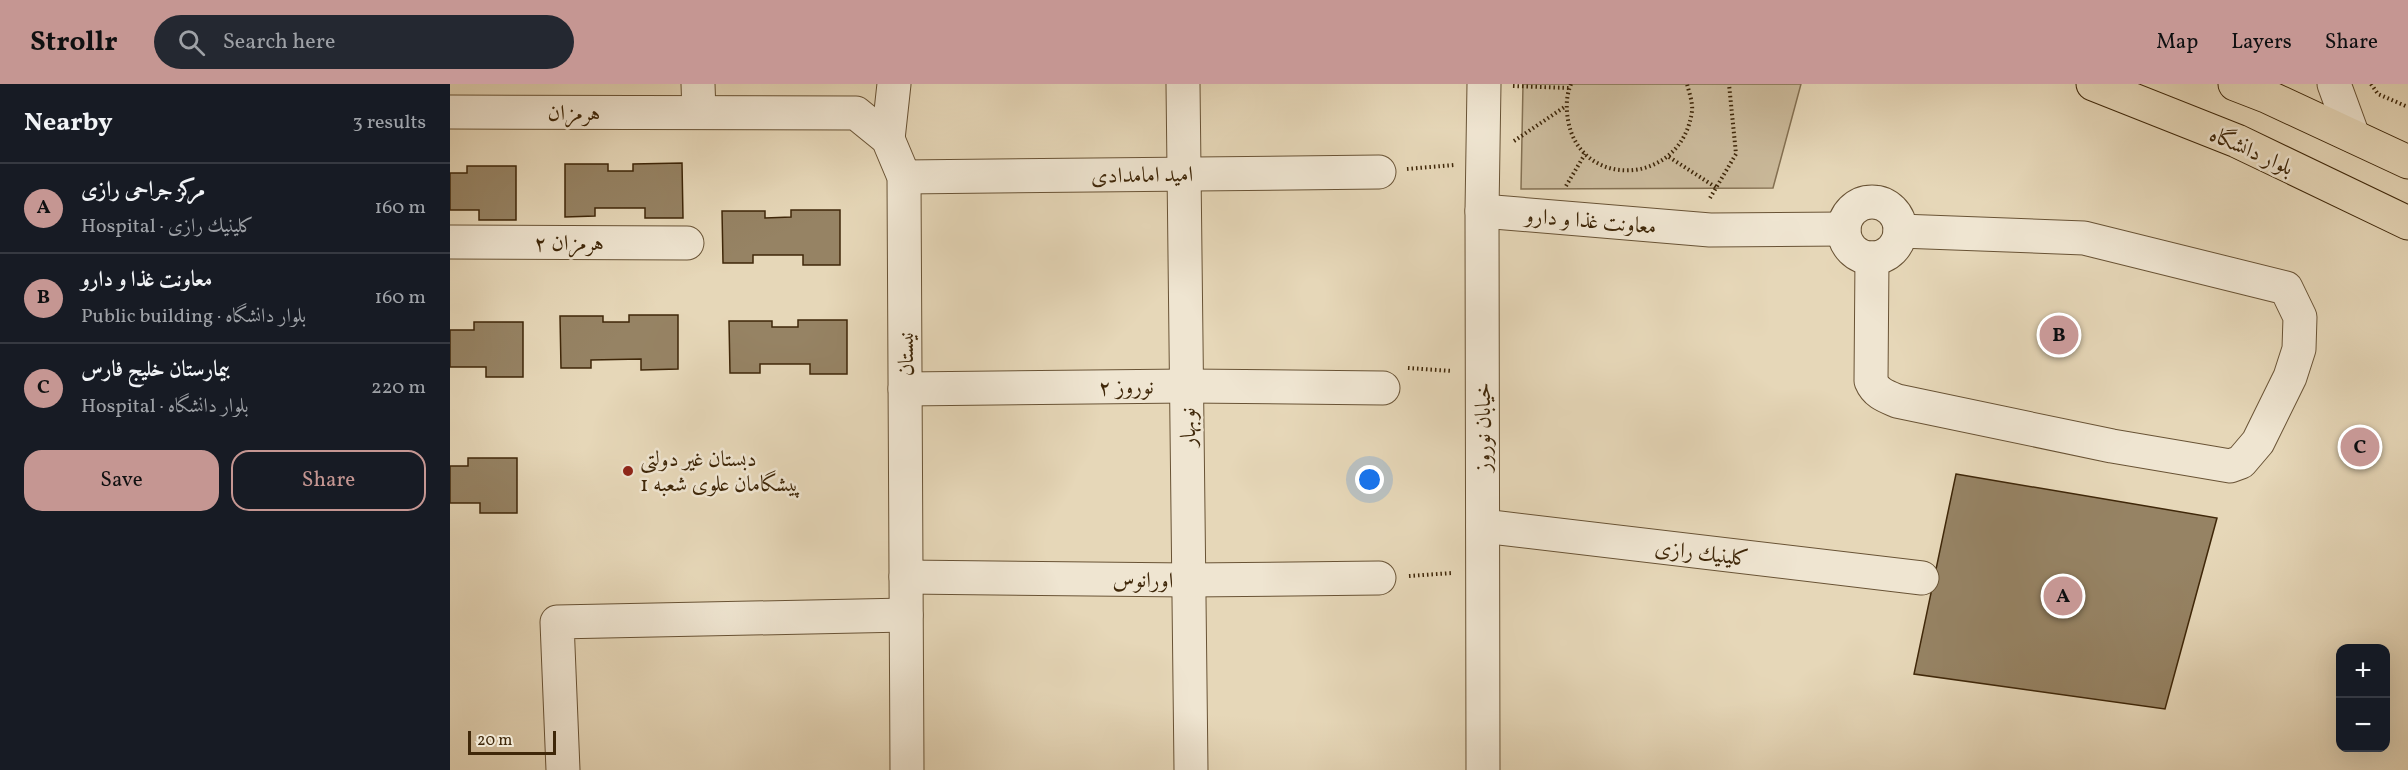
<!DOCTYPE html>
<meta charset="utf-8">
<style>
body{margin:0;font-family:Vollkorn,Amiri,serif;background:#242831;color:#f1f3f6}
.controls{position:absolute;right:18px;bottom:18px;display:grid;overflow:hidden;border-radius:12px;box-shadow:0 6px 24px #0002}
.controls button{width:54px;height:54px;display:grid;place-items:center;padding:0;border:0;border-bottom:2px solid #363941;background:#171b24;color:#f1f3f6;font:30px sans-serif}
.scale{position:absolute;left:18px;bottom:15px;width:88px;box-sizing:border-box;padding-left:6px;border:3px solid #3f2709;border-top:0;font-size:16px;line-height:21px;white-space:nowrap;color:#3f2709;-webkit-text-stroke:4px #efe5d1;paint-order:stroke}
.you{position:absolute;left:920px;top:396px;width:21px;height:21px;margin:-15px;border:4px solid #fff;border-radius:50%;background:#1a73e8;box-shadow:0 0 0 9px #1a73e833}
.badge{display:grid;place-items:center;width:39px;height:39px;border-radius:50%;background:#c59692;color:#111;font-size:20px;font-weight:700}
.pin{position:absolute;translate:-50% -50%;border:3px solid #fff;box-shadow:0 2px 6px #0006}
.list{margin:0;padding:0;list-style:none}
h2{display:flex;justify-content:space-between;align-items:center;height:78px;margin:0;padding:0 24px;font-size:26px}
h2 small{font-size:20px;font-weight:400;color:#9ea1a6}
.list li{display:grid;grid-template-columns:39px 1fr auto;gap:18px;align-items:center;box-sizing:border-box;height:90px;padding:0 24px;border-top:2px solid #363941}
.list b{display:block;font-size:22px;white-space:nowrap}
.list p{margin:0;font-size:20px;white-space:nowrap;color:#9ea1a6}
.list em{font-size:20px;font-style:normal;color:#9ea1a6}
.actions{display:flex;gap:12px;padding:18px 24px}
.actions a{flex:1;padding:14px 0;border:2px solid #c59692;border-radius:18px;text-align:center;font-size:21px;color:#c59692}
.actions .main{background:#c59692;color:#111}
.icon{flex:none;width:33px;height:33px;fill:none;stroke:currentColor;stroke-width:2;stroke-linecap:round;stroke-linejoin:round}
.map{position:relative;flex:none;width:1958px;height:686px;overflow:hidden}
header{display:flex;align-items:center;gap:36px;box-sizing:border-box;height:84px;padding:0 30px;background:#c59692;color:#111}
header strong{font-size:28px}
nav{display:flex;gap:33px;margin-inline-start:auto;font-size:21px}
.search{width:420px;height:54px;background:#242831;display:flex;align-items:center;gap:15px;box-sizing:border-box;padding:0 21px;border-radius:33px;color:#9ea1a6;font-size:22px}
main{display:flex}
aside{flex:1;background:#171b24}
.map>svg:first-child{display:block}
.green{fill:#cab99a;stroke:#847052;stroke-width:1.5}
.building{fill:#968364;stroke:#3f2709;stroke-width:1.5}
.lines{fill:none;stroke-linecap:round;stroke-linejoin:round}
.minor-casing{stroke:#695335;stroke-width:35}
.major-casing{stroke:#3f2709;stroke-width:35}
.path{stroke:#3f2709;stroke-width:4;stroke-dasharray:1.5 3;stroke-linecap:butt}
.minor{stroke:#efe5d1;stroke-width:33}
.major{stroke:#e6d7b8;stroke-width:33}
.poi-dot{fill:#8f2418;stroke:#efe5d1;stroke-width:2}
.labels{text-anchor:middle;stroke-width:5;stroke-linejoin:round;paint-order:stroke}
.street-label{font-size:22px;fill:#3f2709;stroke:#efe5d1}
.poi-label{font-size:22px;fill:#3f2709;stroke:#efe5d1;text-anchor:start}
</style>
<header>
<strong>Strollr</strong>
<div class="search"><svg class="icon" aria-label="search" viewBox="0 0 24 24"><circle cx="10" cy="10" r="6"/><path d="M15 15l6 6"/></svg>Search here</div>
<nav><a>Map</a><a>Layers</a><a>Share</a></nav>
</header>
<main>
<aside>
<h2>Nearby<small>3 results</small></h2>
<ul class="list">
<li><span class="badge">A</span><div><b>مرکز جراحی رازی</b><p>Hospital · كلينيك رازی</p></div><em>160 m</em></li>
<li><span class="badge">B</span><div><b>معاونت غذا و دارو</b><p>Public building · بلوار دانشگاه</p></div><em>160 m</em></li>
<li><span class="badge">C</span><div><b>بیمارستان خلیج فارس</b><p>Hospital · بلوار دانشگاه</p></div><em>220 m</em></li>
</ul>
<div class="actions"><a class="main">Save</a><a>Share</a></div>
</aside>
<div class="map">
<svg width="1958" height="686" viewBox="0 0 1958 686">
<rect width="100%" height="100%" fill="#e6d7b8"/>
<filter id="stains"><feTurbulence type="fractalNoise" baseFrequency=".00333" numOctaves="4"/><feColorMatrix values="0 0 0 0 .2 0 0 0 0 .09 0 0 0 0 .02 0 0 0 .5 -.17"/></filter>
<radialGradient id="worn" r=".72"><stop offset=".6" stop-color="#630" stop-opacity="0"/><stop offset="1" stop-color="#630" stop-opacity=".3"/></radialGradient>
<path class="green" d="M1073,0H1351L1323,104L1071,105Z"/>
<g class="building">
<path d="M232,79L233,134H195V124H145V132L115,133V80H158V87H183V80Z"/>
<path d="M17,82H66V136H29V126H0V89H17Z"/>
<path d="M341,126H390V181H353V171H303V179H273L272,127H315V134L341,133Z"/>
<path d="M179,231H228V285L191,286V275L141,276V284H111L110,232H153V238H179Z"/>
<path d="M348,236H397V290H360V280H310V289H280L279,237H322V243H348Z"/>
<path d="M24,238H73V293H36V283H0V246H24Z"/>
<path d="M18,374H67V429H30V419H0V382H18Z"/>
<path d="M1506,390L1767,434L1715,625L1464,590Z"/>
</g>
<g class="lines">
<defs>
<g id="minor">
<path d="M248,0L249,28"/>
<path d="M733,0L741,686"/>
<path d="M1884,0L1903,52"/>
<path d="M0,28L406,29L438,55L454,93L457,686"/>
<path d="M438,55L444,0"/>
<path d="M454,93L929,88"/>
<circle cx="1422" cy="146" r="28"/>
<path d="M1032,127L1260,146L1394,145"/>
<path d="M0,158L237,159"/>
<path d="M1422,174L1421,297C1426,309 1435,312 1447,317L1662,362L1780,382L1791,378L1808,358L1840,293L1849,265L1850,233L1836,204L1634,154L1450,147"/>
<path d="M455,305L737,302L933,304"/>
<path d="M1033,442L1472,494"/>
<path d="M456,493L739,496L929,494"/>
<path d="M113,686L107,538L456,531"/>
<path d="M1033,686L1032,127L1034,0"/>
</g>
<g id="major">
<path d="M1643,0L1787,57L1958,139"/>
<path d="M1785,0L1816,12L1958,78"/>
</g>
</defs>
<use href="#minor" class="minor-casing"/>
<use href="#major" class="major-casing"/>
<g class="path">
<path d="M1121,0C1116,12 1116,24 1118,36C1130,107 1232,102 1242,27C1243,19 1239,8 1237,0"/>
<path d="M1921,0L1928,10L1958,23"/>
<path d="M1063,2L1119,4"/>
<path d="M1064,57L1116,22"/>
<path d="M1219,73L1267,104"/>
<path d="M957,85L1004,81"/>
<path d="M1116,102L1135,70"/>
<path d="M1260,114L1286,70L1279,0"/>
<path d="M958,284L1002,287"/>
<path d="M959,492L1002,489"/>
</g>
<use href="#minor" class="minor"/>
<use href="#major" class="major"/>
</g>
<circle class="poi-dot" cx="178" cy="387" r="6"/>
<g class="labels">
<g class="street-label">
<text x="124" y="36">هرمزان</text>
<text transform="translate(1802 66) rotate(24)" y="8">بلوار دانشگاه</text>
<text transform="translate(692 90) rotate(-1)" y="8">امید امامدادی</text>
<text transform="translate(1141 136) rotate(5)" y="8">معاونت غذا و دارو</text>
<text x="119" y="166">هرمزان ۲</text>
<text transform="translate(455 270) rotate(-90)" y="8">نیستان</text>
<text transform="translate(676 302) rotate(-1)" y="8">نوروز ۲</text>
<text transform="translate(737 343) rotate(-91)" y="8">نوبهار</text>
<text transform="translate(1032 343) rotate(-90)" y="8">خیابان نوروز</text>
<text transform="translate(1252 468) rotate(7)" y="8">كلينيك رازی</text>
<text transform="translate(693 495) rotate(1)" y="8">اورانوس</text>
</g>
<g class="poi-label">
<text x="190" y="382">دبستان غیر دولتی<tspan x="190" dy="25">پیشگامان علوی شعبه 1</tspan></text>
</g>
</g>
<rect width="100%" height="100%" filter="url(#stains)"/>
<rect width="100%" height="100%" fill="url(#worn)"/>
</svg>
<div class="controls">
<button>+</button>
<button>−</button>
</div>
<div class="scale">20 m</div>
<div class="you"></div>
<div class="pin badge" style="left:1613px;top:512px">A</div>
<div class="pin badge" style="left:1609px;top:251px">B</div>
<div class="pin badge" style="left:1910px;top:363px">C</div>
</div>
</main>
